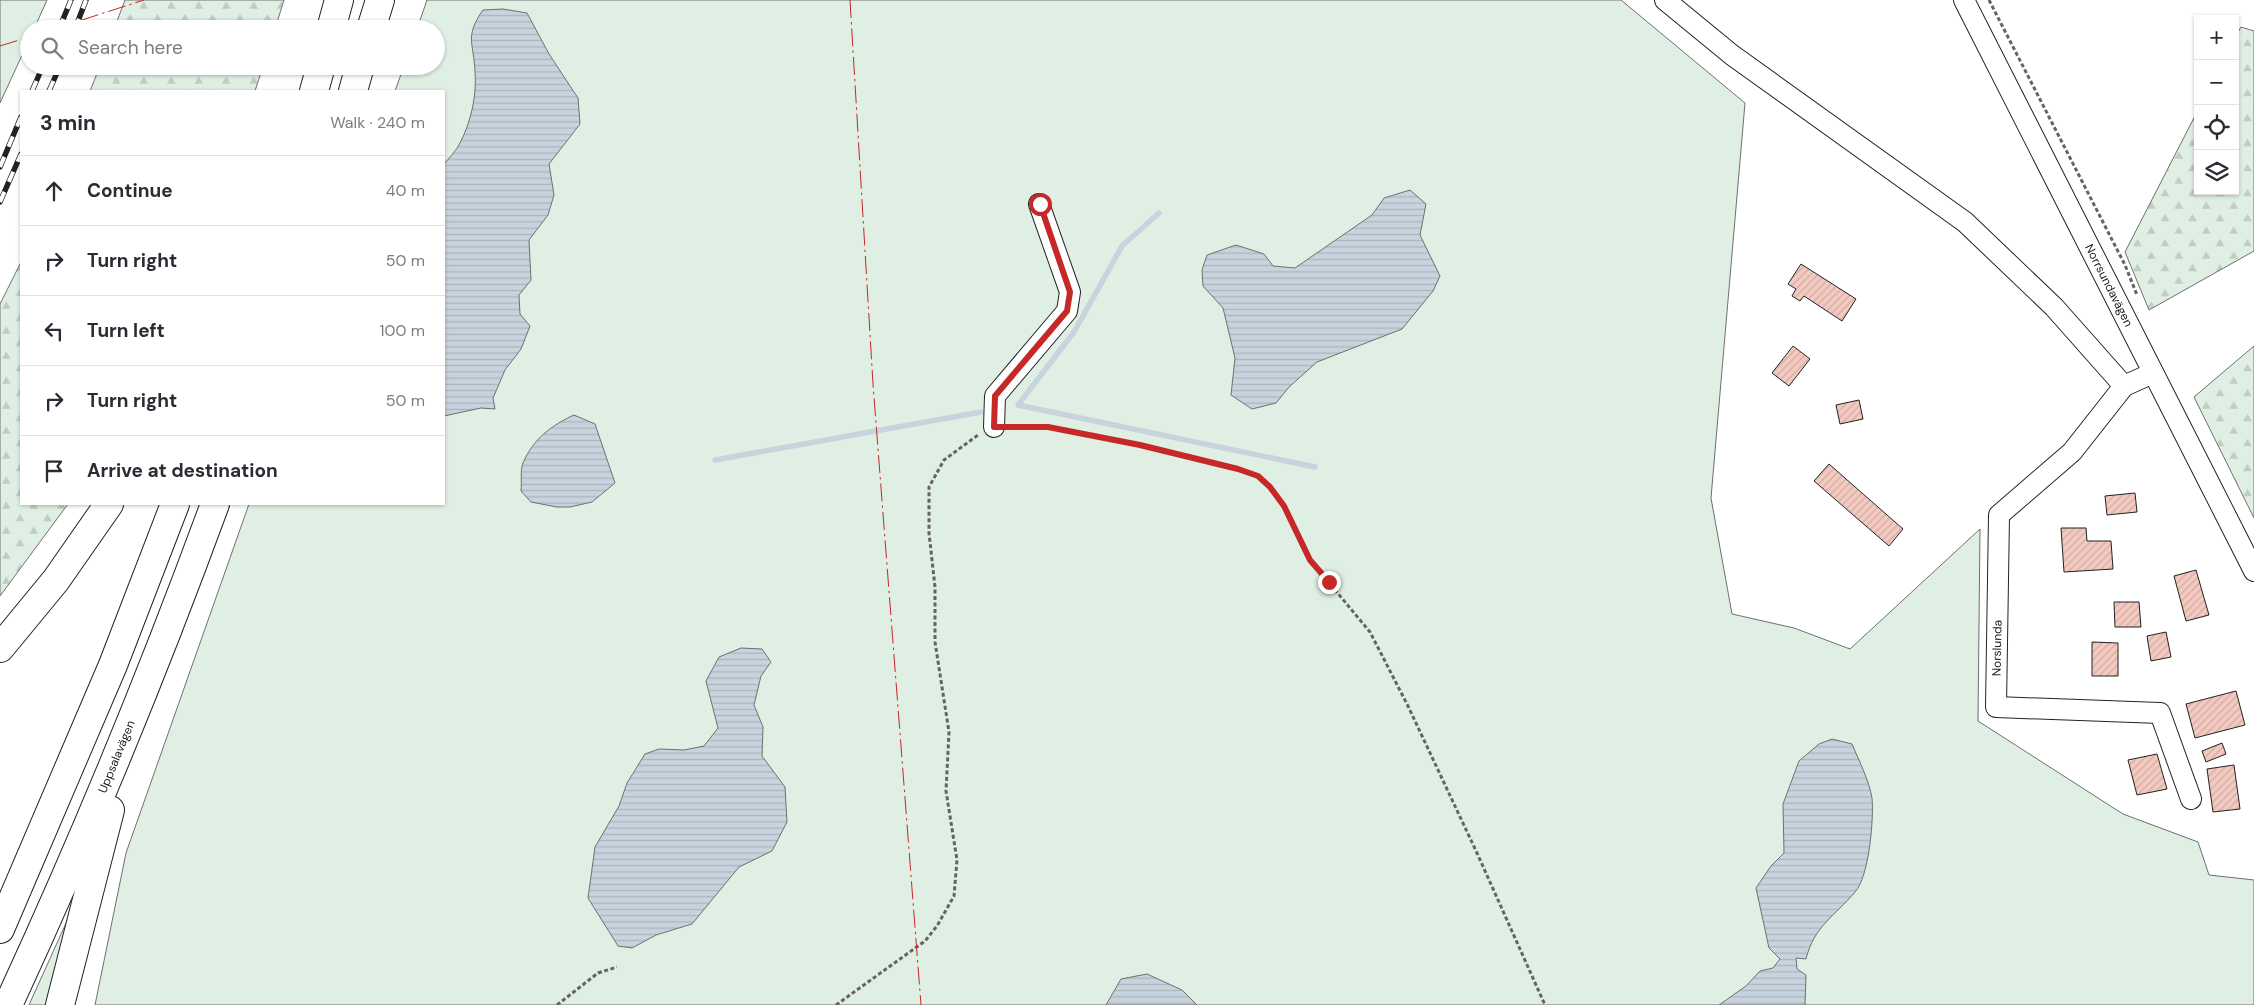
<!DOCTYPE html>
<meta charset="utf-8">
<style>
body{margin:0;font-family:"DM Sans",sans-serif;background:#f2f2f3;color:#2b2b33}
.controls{position:absolute;right:15px;top:15px;display:grid;overflow:hidden;border-radius:0px;box-shadow:0 1px 4px #0004}
.controls button{width:45px;height:45px;display:grid;place-items:center;padding:0;border:0;border-bottom:1px solid #e1e1e2;background:#fff;color:#2b2b33;font:25px sans-serif}
.stop{position:absolute;width:15px;height:15px;margin:-11px;border:4px solid #c62828;border-radius:50%;background:#fff}
.stop.end{background:#c62828;border-color:#fff;box-shadow:0 1px 5px #0008}
.list{margin:0;padding:0;list-style:none}
h2{display:flex;justify-content:space-between;align-items:center;height:65px;margin:0;padding:0 20px;font-size:21px}
h2 small{font-size:16px;font-weight:400;color:#7c7c81}
.list li{display:grid;grid-template-columns:32px 1fr auto;gap:15px;align-items:center;box-sizing:border-box;height:70px;padding:0 20px;border-top:1px solid #e1e1e2}
.list b{display:block;font-size:19px;white-space:nowrap}
.list em{font-size:16px;font-style:normal;color:#7c7c81}
.icon{flex:none;width:28px;height:28px;fill:none;stroke:currentColor;stroke-width:2;stroke-linecap:round;stroke-linejoin:round}
.map{position:relative;flex:none;width:2254px;height:1005px;overflow:hidden}
.search{position:absolute;background:#fff;box-shadow:0 1px 4px #0004;left:20px;top:20px;width:425px;height:55px;display:flex;align-items:center;gap:12px;box-sizing:border-box;padding:0 18px;border-radius:28px;color:#7c7c81;font-size:19px}
.panel{position:absolute;background:#fff;box-shadow:0 1px 4px #0004;left:20px;top:90px;width:425px;height:415px;border-radius:0px}
.map>svg:first-child{display:block}
.grass{fill:#e0efe3;stroke:#6f6f6f}
.forest{fill:url(#forest-firs);stroke:#6f6f6f}
.water{fill:url(#water-rules);stroke:#6f6f6f}
.lines{fill:none;stroke-linecap:round;stroke-linejoin:round}
.stream{stroke:#c7d3dd;stroke-width:5.5}
.building{fill:url(#building-hatch);stroke:#222}
.minor-casing{stroke:#222;stroke-width:22}
.highway-casing{stroke:#222;stroke-width:30}
.path{stroke:#646464;stroke-width:3;stroke-dasharray:4 2.5;stroke-linecap:butt}
.minor{stroke:#fff;stroke-width:20}
.highway{stroke:#fff;stroke-width:28}
.rail-casing{stroke:#222;stroke-width:5.5}
.rail{stroke:#fff;stroke-width:4;stroke-dasharray:11;stroke-linecap:butt}
.power{stroke:#c62828;stroke-width:1;stroke-dasharray:18 4 2.5 4;stroke-linecap:butt}
.route{stroke:#c62828;stroke-width:6}
.labels{text-anchor:middle;stroke-width:4;stroke-linejoin:round;paint-order:stroke}
.street-label{font-size:12px;fill:#222;stroke:#fff}
</style>
<div class="map">
<svg width="2254" height="1005" viewBox="0 0 2254 1005">
<defs>
<pattern id="forest-firs" width="22" height="20" patternUnits="userSpaceOnUse" patternTransform="scale(1.25)"><rect width="22" height="20" fill="#e0efe3"/><path d="M5 1l3.5 6h-7zM16 11l3.5 6h-7z" fill="#c0cdc2"/></pattern>
<pattern id="water-rules" width="6" height="5" patternUnits="userSpaceOnUse" patternTransform="scale(1.25)"><rect width="6" height="5" fill="#c7d3dd"/><path d="M0 2.5h6" fill="none" stroke="#abb5bd"/></pattern>
<pattern id="building-hatch" width="6" height="6" patternUnits="userSpaceOnUse" patternTransform="scale(1.25)"><rect width="6" height="6" fill="#f3c9c0"/><path d="M-1 1l2-2M0 6l6-6M5 7l2-2" fill="none" stroke="#d0aca5"/></pattern>
</defs>
<rect width="100%" height="100%" fill="#fff"/>
<g class="grass">
<path d="M0,0H47L34,29H29V40L0,103Z"/>
<path d="M427,0H1621L1745,103L1711,498L1732,614L1794,628L1850,649L1980,529L1978,721L2123,814L2198,842L2209,875L2254,880V1005H95L126,853L249,504H444V91H395L404,66H436V29H417Z"/>
<path d="M76,901L48,1005H29Z"/>
</g>
<g class="forest">
<path d="M125,0H284L275,29H114Z"/>
<path d="M2241,27L2254,31V251L2149,310L2125,252L2198,110V191H2235V37Z"/>
<path d="M100,66H263L255,91H90Z"/>
<path d="M21,262V504H68L0,596V304Z"/>
<path d="M2254,346V518L2194,397Z"/>
</g>
<g class="water">
<path d="M503,9L527,13L549,54L578,98L580,124L549,164L554,195L548,215L529,240L531,280L519,295L520,314L530,326L521,349L505,370L493,398L495,409L481,408L444,416V164C449,158 456,151 460,143C471,122 477,95 475,72C474,43 464,37 483,10Z"/>
<path d="M1410,190L1426,204L1420,235L1440,276L1433,291L1402,329L1317,362L1289,387L1276,403L1252,409L1231,395L1235,358L1223,308L1203,286L1202,270L1207,255L1236,245L1264,254L1273,266L1295,268L1372,215L1384,198Z"/>
<path d="M574,415L595,424L615,483L592,502L570,507H557L531,502L521,491C522,482 520,470 523,463C533,439 552,425 574,415Z"/>
<path d="M741,648L762,649L771,662L761,676L754,705L763,727L762,756L785,787L787,822L772,851L739,867L692,924L656,935L632,948L618,946L588,898L595,847L619,806L627,783L645,754L659,749L684,750L704,746L718,728L706,681L719,657Z"/>
<path d="M1832,739L1852,744C1859,761 1869,780 1872,798C1874,819 1869,877 1855,892C1835,916 1814,926 1806,959L1796,958L1797,969L1806,975L1805,1005H1719L1746,986L1760,971L1773,968L1780,959L1769,948L1756,888L1771,866L1784,853L1783,804L1799,761L1819,744Z"/>
<path d="M1147,974L1182,990L1197,1005H1106L1121,979Z"/>
</g>
<g class="lines">
<g class="stream">
<path d="M1159,213L1122,246L1074,332L1018,405L1315,467"/>
<path d="M715,460L981,412"/>
</g>
</g>
<g class="building">
<path d="M1801,264L1856,299L1842,321L1804,296L1800,301L1792,296L1796,289L1788,284Z"/>
<path d="M1793,346L1810,359L1789,386L1772,373Z"/>
<path d="M1859,400L1863,419L1840,424L1836,405Z"/>
<path d="M1829,464L1903,529L1889,546L1814,481Z"/>
<path d="M2135,493L2137,512L2107,515L2105,496Z"/>
<path d="M2061,528H2086L2087,541H2111L2113,569L2064,572Z"/>
<path d="M2196,570L2209,615L2186,621L2174,576Z"/>
<path d="M2114,602H2139L2141,627H2115Z"/>
<path d="M2166,632L2171,657L2151,661L2147,636Z"/>
<path d="M2092,642L2118,643V676H2092Z"/>
<path d="M2236,691L2245,725L2195,738L2186,704Z"/>
<path d="M2222,743L2226,754L2206,762L2202,751Z"/>
<path d="M2157,754L2167,789L2137,795L2128,760Z"/>
<path d="M2234,765L2240,809L2213,812L2207,769Z"/>
</g>
<g class="lines">
<defs>
<g id="minor">
<path d="M1665,0L1732,55L1965,222L2054,307L2124,386L2153,373"/>
<path id="s1" d="M1964,0L2254,571"/>
<path d="M2124,386L2072,452L1999,515L1996,707L2160,713L2191,799"/>
<path d="M994,427L995,396L1067,311L1070,292L1039,204"/>
</g>
<g id="highway">
<path d="M331,29L339,0"/>
<path d="M371,29L380,0"/>
<path d="M314,91L321,66"/>
<path d="M353,91L360,66"/>
<path d="M0,648L56,580L109,504"/>
<path d="M0,929L113,665L175,504"/>
<path id="s2" d="M8,1005C84,841 153,673 215,504"/>
<path d="M60,1005L110,810"/>
</g>
</defs>
<use href="#minor" class="minor-casing"/>
<use href="#highway" class="highway-casing"/>
<g class="path">
<path d="M1989,0L2125,265L2137,295"/>
<path d="M1012,427H1048L1140,445L1238,469L1258,476L1270,487L1283,506L1310,560L1370,632L1408,706L1477,853L1545,1005"/>
<path d="M557,1005L598,973L617,967"/>
<path d="M836,1005L925,941L937,926L954,896L957,860L946,791L949,732L935,642V587L929,533V487L944,460L978,435"/>
</g>
<use href="#minor" class="minor"/>
<use href="#highway" class="highway"/>
<defs>
<g id="rail">
<path d="M59,29L71,0"/>
<path d="M75,29L86,0"/>
<path d="M32,91L43,66"/>
<path d="M49,91L60,66"/>
<path d="M0,167L21,117"/>
<path d="M0,202L21,154"/>
</g>
</defs>
<use href="#rail" class="rail-casing"/>
<use href="#rail" class="rail"/>
<g class="power">
<path d="M850,0L873,384L921,1005"/>
<path d="M54,29L144,0"/>
<path d="M0,46L29,37"/>
</g>
</g>
<g class="lines">
<path class="route" d="M1040,204L1070,292L1067,311L995,396L994,427H1048L1140,445L1238,469L1258,476L1270,487L1284,506L1310,560L1329,582"/>
</g>
<g class="labels">
<g class="street-label">
<text dy="4" stroke="none"><textPath href="#s1" startOffset="320">Norrsundavägen</textPath></text>
<text transform="translate(1997 648) rotate(-89)" y="4">Norslunda</text>
<text dy="4" stroke="none"><textPath href="#s2" startOffset="271">Uppsalavägen</textPath></text>
</g>
</g>
</svg>
<div class="controls">
<button>+</button>
<button>−</button>
<button><svg class="icon" aria-label="locate" viewBox="0 0 24 24"><circle cx="12" cy="12" r="6"/><path d="M12 2v4M12 18v4M2 12h4M18 12h4"/></svg></button>
<button><svg class="icon" aria-label="layers" viewBox="0 0 24 24"><path d="M12 4l9 5-9 5-9-5zM3 14l9 5 9-5"/></svg></button>
</div>
<div class="stop" style="left:1040px;top:204px"></div>
<div class="stop end" style="left:1329px;top:582px"></div>
<div class="search"><svg class="icon" aria-label="search" viewBox="0 0 24 24"><circle cx="10" cy="10" r="6"/><path d="M15 15l6 6"/></svg>Search here</div>
<section class="panel">
<h2>3 min<small>Walk · 240 m</small></h2>
<ul class="list">
<li><svg class="icon" aria-label="ahead" viewBox="0 0 24 24"><path d="M12 20V5M6 11l6-6 6 6"/></svg><div><b>Continue</b></div><em>40 m</em></li>
<li><svg class="icon" aria-label="right" viewBox="0 0 24 24"><path d="M7 20v-9h11M14 6l5 5-5 5"/></svg><div><b>Turn right</b></div><em>50 m</em></li>
<li><svg class="icon" aria-label="left" viewBox="0 0 24 24"><path d="M17 20v-9H6M10 6l-5 5 5 5"/></svg><div><b>Turn left</b></div><em>100 m</em></li>
<li><svg class="icon" aria-label="right" viewBox="0 0 24 24"><path d="M7 20v-9h11M14 6l5 5-5 5"/></svg><div><b>Turn right</b></div><em>50 m</em></li>
<li><svg class="icon" aria-label="arrive" viewBox="0 0 24 24"><path d="M6 21V4h12l-3 4 3 4H6"/></svg><div><b>Arrive at destination</b></div></li>
</ul>
</section>
</div>
